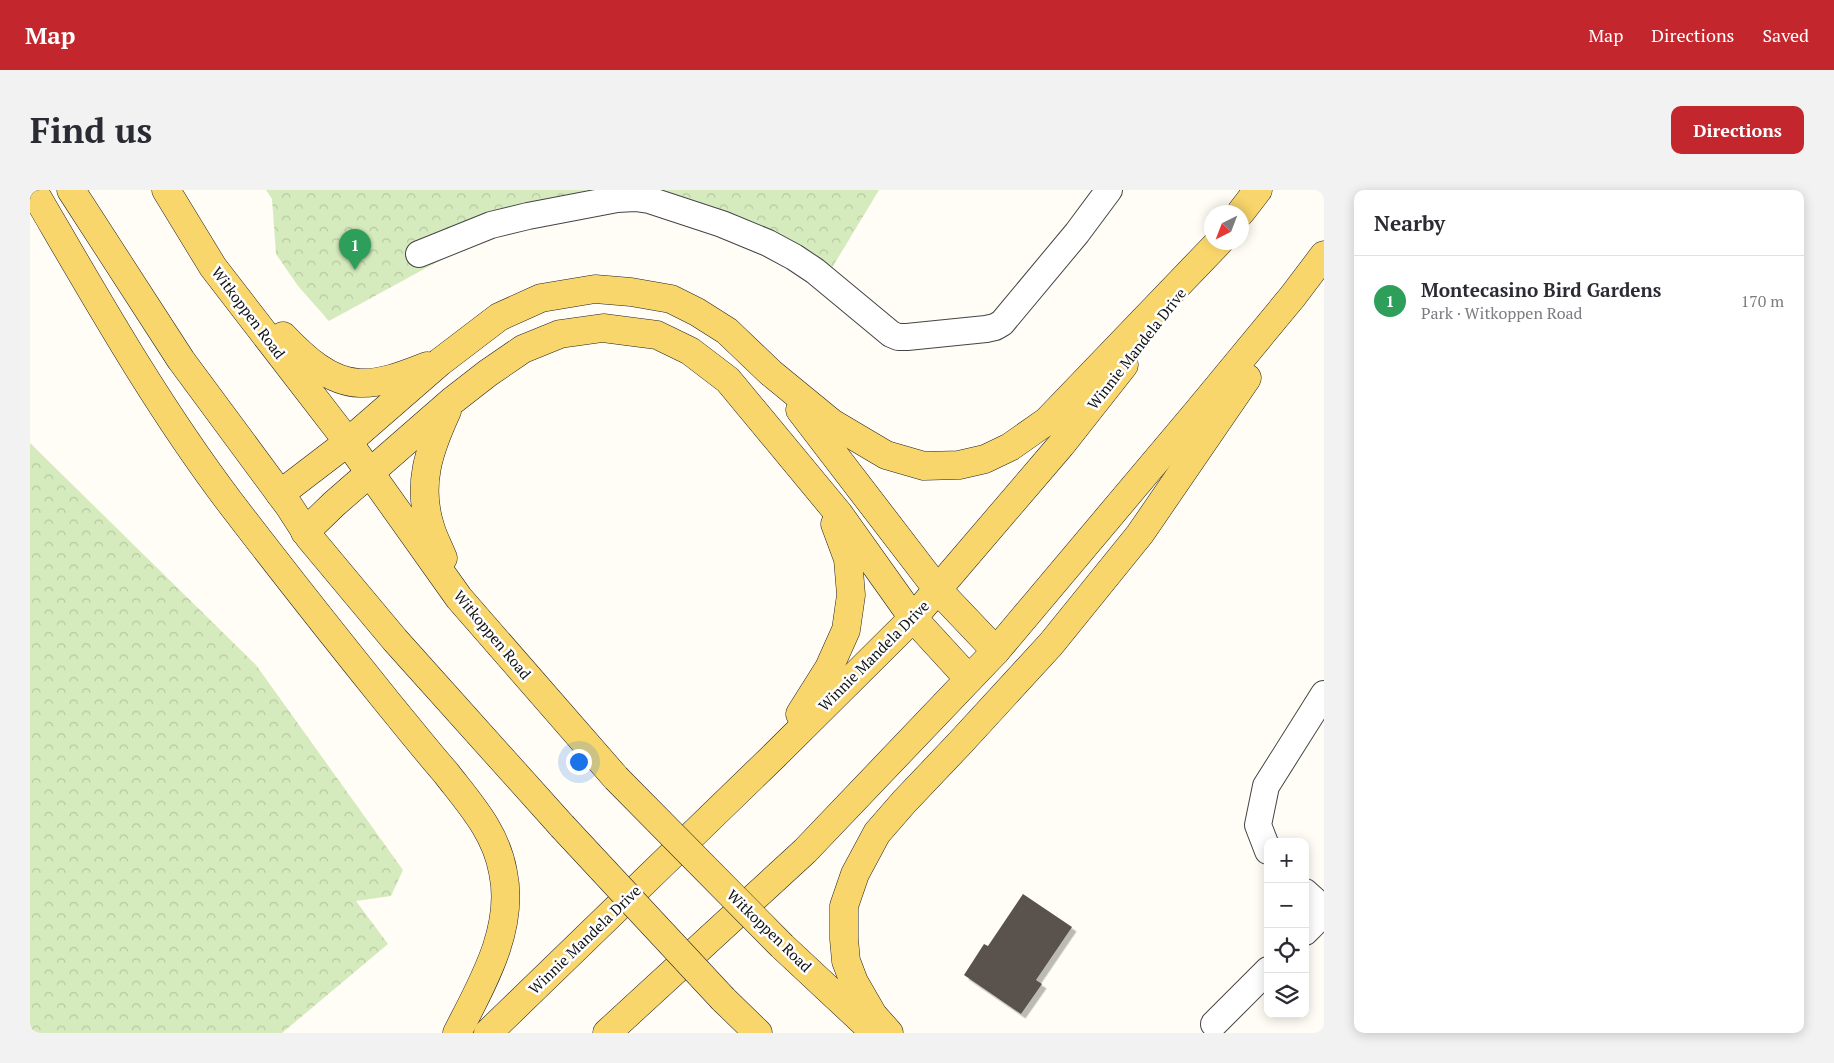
<!DOCTYPE html>
<meta charset="utf-8">
<style>
body{margin:0;font-family:"PT Serif",serif;background:#f2f2f3;color:#2b2b33}
.controls{position:absolute;right:15px;bottom:15px;display:grid;overflow:hidden;border-radius:10px;box-shadow:0 2px 12px #0003}
.controls button{width:45px;height:45px;display:grid;place-items:center;padding:0;border:0;border-bottom:1px solid #e1e1e2;background:#fff;color:#2b2b33;font:25px sans-serif}
.compass{position:absolute;left:1174px;top:15px;width:45px;height:45px;border-radius:50%;background:#fff;box-shadow:0 2px 12px #0003;rotate:222deg}
.you{position:absolute;left:548px;top:571px;width:18px;height:18px;margin:-12px;border:4px solid #fff;border-radius:50%;background:#1a73e8;box-shadow:0 0 0 8px #1a73e833}
.badge{display:grid;place-items:center;width:32px;height:32px;border-radius:50%;background:#c4262e;color:#fff;font-size:16px;font-weight:700}
.pin{position:absolute;translate:-50% -41px;filter:drop-shadow(0 1px 2px #0008)}
.pin::after{content:'';position:absolute;top:26px;width:18px;height:15px;background:inherit;clip-path:polygon(0 0,100% 0,50% 100%)}
.list{margin:0;padding:0;list-style:none}
h2{display:flex;justify-content:space-between;align-items:center;height:65px;margin:0;padding:0 20px;font-size:21px}
h2 small{font-size:16px;font-weight:400;color:#7c7c81}
.list li{display:grid;grid-template-columns:32px 1fr auto;gap:15px;align-items:center;box-sizing:border-box;height:90px;padding:0 20px;border-top:1px solid #e1e1e2}
.list b{display:block;font-size:19px;white-space:nowrap}
.list p{margin:0;font-size:16px;white-space:nowrap;color:#7c7c81}
.list em{font-size:16px;font-style:normal;color:#7c7c81}
.icon{flex:none;width:28px;height:28px;fill:none;stroke:currentColor;stroke-width:2;stroke-linecap:round;stroke-linejoin:round}
.map{position:relative;flex:none;width:1294px;height:843px;overflow:hidden;border-radius:10px}
header{display:flex;align-items:center;gap:30px;box-sizing:border-box;height:70px;padding:0 25px;background:#c4262e;color:#fff}
header strong{font-size:24px}
nav{display:flex;gap:28px;margin-inline-start:auto;font-size:18px}
.intro{display:flex;align-items:center;justify-content:space-between;box-sizing:border-box;height:120px;padding:0 30px}
h1{margin:0;font-size:35px}
.button{padding:12px 22px;border-radius:10px;background:#c4262e;color:#fff;font-size:18px;font-weight:700}
main{display:flex;gap:30px;padding:0 30px}
aside{flex:1;background:#fff;border-radius:10px;box-shadow:0 2px 12px #0003}
.map>svg:first-child{display:block}
.park{fill:url(#park-crowns)}
.building{fill:#5a524d;filter:url(#shadow)}
.lines{fill:none;stroke-linecap:round;stroke-linejoin:round}
.minor-casing{stroke:#444;stroke-width:28}
.major-casing{stroke:#222;stroke-width:29}
.minor{stroke:#fff;stroke-width:26}
.major{stroke:#f9d66b;stroke-width:28}
.major-bridge-casing{stroke:#222;stroke-width:29;stroke-linecap:butt}
.major-bridge{stroke:#f9d66b;stroke-width:28}
.labels{text-anchor:middle;stroke-width:5;stroke-linejoin:round;paint-order:stroke}
.street-label{font-size:15px;fill:#111;stroke:#fff}
</style>
<header>
<strong>Map</strong>
<nav><a>Map</a><a>Directions</a><a>Saved</a></nav>
</header>
<div class="intro"><h1>Find us</h1><a class="button">Directions</a></div>
<main>
<div class="map">
<svg width="1294" height="843" viewBox="0 0 1294 843">
<defs>
<pattern id="park-crowns" width="20" height="18" patternUnits="userSpaceOnUse" patternTransform="scale(1.25)"><rect width="20" height="18" fill="#d5ebbd"/><path d="M2 6a3 3 0 1 1 6 0M12 15a3 3 0 1 1 6 0" fill="none" stroke="#b6c8a1"/></pattern>
<filter id="shadow"><feDropShadow dx="4.5" dy="4.5" stdDeviation="0" flood-color="#0004"/></filter>
</defs>
<rect width="100%" height="100%" fill="#fffdf5"/>
<g class="park">
<path d="M236,0H849L791,96L730,56L678,38L597,18L486,37L429,60L299,131L268,96L246,64L242,9Z"/>
<path d="M0,253L226,475L373,680L361,706L326,711L358,754L252,843H0Z"/>
</g>
<path class="building" d="M993,704L1042,737L1006,790L1012,794L991,824L934,785L954,754L958,756Z"/>
<g class="lines">
<defs>
<g id="minor">
<path d="M389,64L461,35L498,26L587,9L605,8L619,10L692,34L738,53L764,67L785,81L861,144L868,147H877L956,139L965,137L972,133L1047,43L1079,0"/>
<path d="M1238,661L1228,635L1236,596L1294,504"/>
<path d="M1275,702L1294,719"/>
<path d="M1275,742L1294,723"/>
<path d="M1184,834L1238,780"/>
</g>
<g id="major">
<path d="M3,0C65,106 125,213 199,311C251,379 304,446 358,513C377,536 396,560 416,583C440,614 466,642 473,682C485,739 452,794 427,843"/>
<path d="M41,0L151,170L259,316L279,347L365,450L532,636"/>
<path d="M136,0L183,77L318,252L429,408L586,588"/>
<path d="M1211,22L1228,0"/>
<path d="M253,146C273,167 299,192 330,193C353,194 376,184 397,176"/>
<path d="M770,220L908,400L966,461"/>
<path d="M250,304L318,252L410,172L469,127L511,108L565,99L601,102L641,109L667,122L697,141L741,183L802,233L856,265L894,276L929,275L955,269L980,257L1017,231L1189,52"/>
<path d="M275,342L304,314L422,211L458,183L493,159L530,144L573,138L627,145L660,161L698,190L809,324L883,428L939,489"/>
<path d="M413,368C409,358 403,347 400,336C387,294 399,260 417,221"/>
<path d="M770,524L799,478L816,440L821,405L818,369L805,334"/>
<path d="M752,756L842,840"/>
<path d="M693,809L728,843"/>
<path d="M458,843L745,565L883,428L1031,255L1094,175"/>
<path d="M577,843L775,661L966,461L1168,221L1263,106L1294,65"/>
<path d="M859,843L843,825L824,792L816,771L814,749V716L825,684L847,643L874,612L931,552L1021,454L1110,344L1217,188"/>
</g>
</defs>
<use href="#minor" class="minor-casing"/>
<use href="#major" class="major-casing"/>
<use href="#minor" class="minor"/>
<use href="#major" class="major"/>
<defs>
<g id="major-bridge">
<path d="M586,588L752,756"/>
<path d="M532,636L693,809"/>
</g>
</defs>
<use href="#major-bridge" class="major-bridge-casing"/>
<use href="#major-bridge" class="major-bridge"/>
</g>
<g class="labels">
<g class="street-label">
<text transform="translate(218 123) rotate(53)" y="5">Witkoppen Road</text>
<text transform="translate(1107 159) rotate(-52)" y="5">Winnie Mandela Drive</text>
<text transform="translate(462 445) rotate(50)" y="5">Witkoppen Road</text>
<text transform="translate(844 466) rotate(-45)" y="5">Winnie Mandela Drive</text>
<text transform="translate(739 741) rotate(44)" y="5">Witkoppen Road</text>
<text transform="translate(555 750) rotate(-44)" y="5">Winnie Mandela Drive</text>
</g>
</g>
</svg>
<div class="controls">
<button>+</button>
<button>−</button>
<button><svg class="icon" aria-label="locate" viewBox="0 0 24 24"><circle cx="12" cy="12" r="6"/><path d="M12 2v4M12 18v4M2 12h4M18 12h4"/></svg></button>
<button><svg class="icon" aria-label="layers" viewBox="0 0 24 24"><path d="M12 4l9 5-9 5-9-5zM3 14l9 5 9-5"/></svg></button>
</div>
<svg class="compass" viewBox="-18 -18 36 36"><path d="M0-13l5 13h-10z" fill="#e53935"/><path d="M0 13l5-13h-10z" fill="#7c7c81"/></svg>
<div class="you"></div>
<div class="pin badge" style="left:325px;top:80px;background:#2e9e5b">1</div>
</div>
<aside>
<h2>Nearby<small></small></h2>
<ul class="list">
<li><span class="badge" style="background:#2e9e5b">1</span><div><b>Montecasino Bird Gardens</b><p>Park · Witkoppen Road</p></div><em>170 m</em></li>
</ul>
</aside>
</main>
